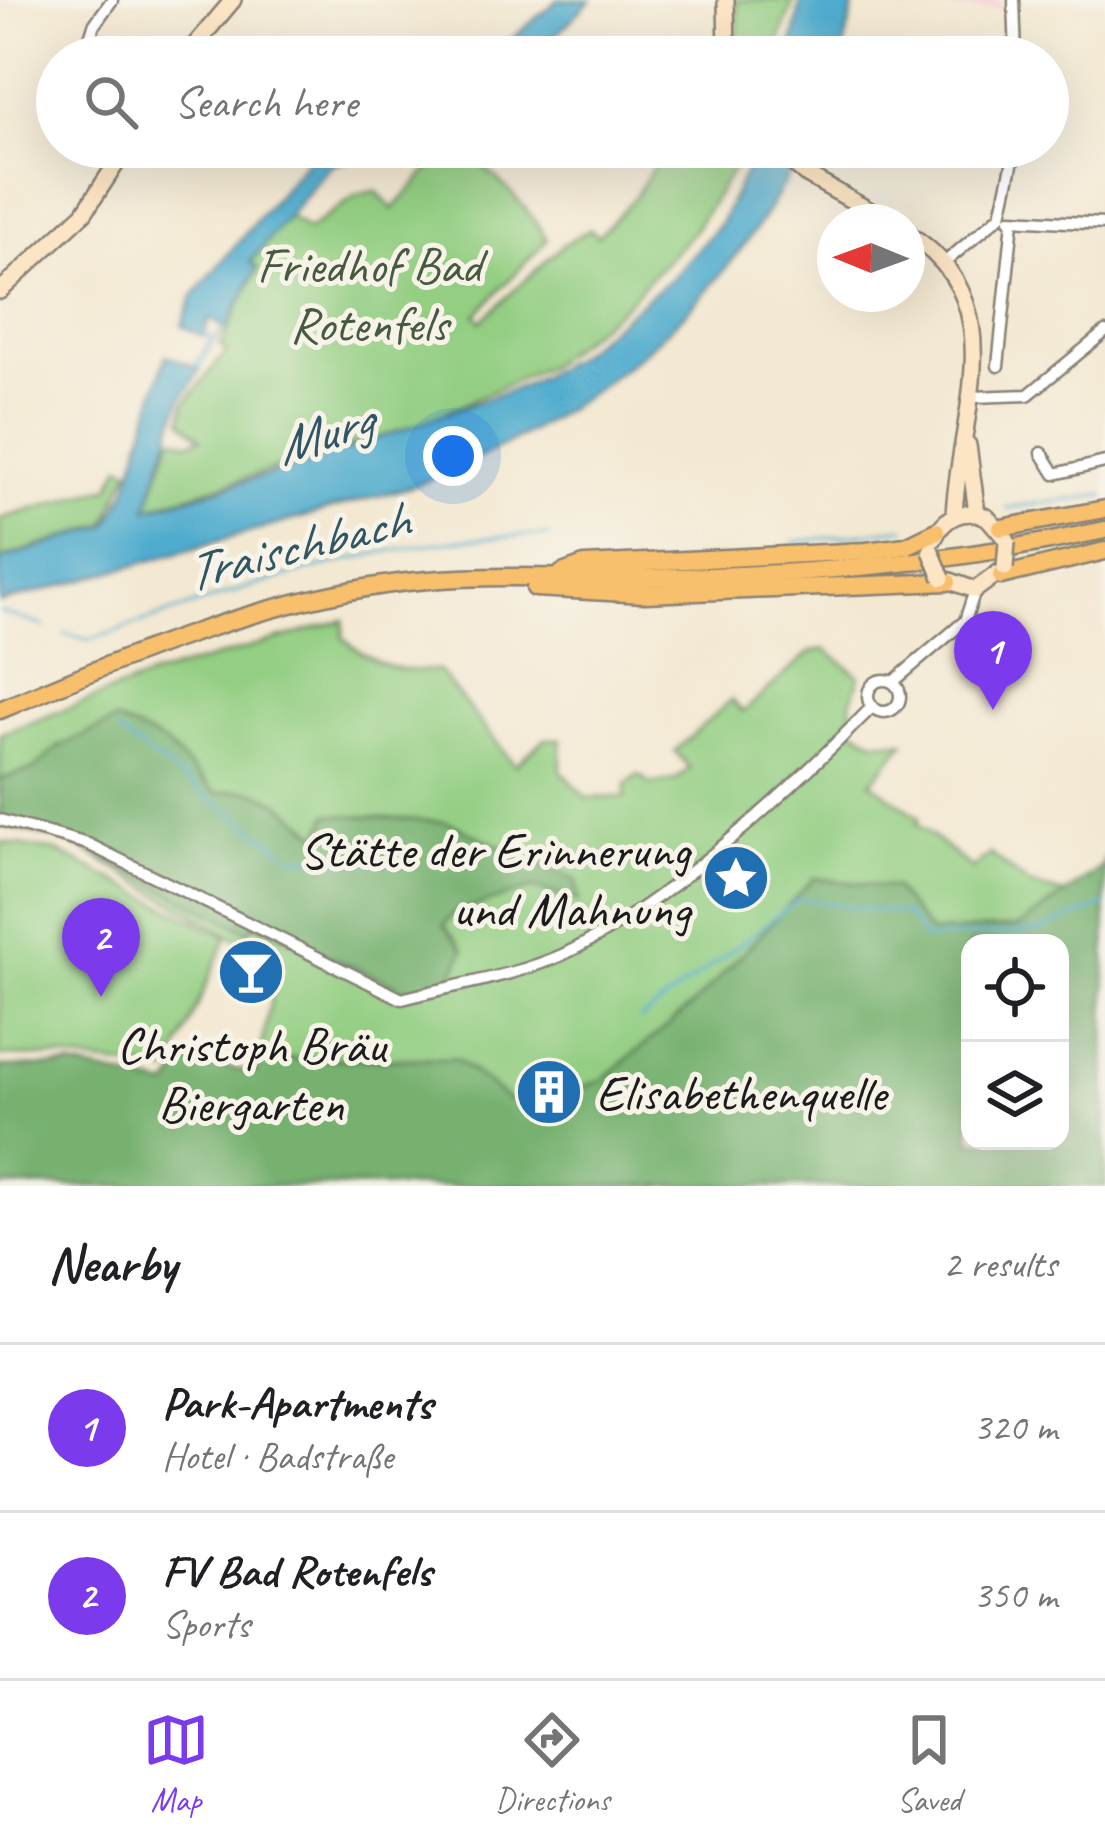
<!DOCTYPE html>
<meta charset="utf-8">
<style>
body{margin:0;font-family:Caveat,sans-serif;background:#f6f6f6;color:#202124}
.controls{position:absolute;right:36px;bottom:36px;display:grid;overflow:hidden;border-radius:24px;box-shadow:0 12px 48px #0002}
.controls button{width:108px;height:108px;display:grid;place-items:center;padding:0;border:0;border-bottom:3px solid #e0e0e0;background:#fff;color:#202124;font:60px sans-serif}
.compass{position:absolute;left:817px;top:204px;width:108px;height:108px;border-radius:50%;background:#fff;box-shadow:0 12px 48px #0002;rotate:271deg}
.you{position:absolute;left:453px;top:456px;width:42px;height:42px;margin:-30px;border:9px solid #fff;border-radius:50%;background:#1a73e8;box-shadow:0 0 0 18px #1a73e833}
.badge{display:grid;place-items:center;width:78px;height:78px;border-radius:50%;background:#7c3aed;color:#fff;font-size:39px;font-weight:700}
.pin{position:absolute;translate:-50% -99px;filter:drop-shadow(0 3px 6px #0008)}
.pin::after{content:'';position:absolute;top:63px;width:42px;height:36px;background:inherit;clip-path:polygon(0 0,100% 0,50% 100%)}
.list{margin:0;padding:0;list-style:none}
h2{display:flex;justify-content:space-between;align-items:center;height:156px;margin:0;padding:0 48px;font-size:51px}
h2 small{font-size:39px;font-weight:400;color:#757577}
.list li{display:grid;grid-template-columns:78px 1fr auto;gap:36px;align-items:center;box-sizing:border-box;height:168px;padding:0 48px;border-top:3px solid #e0e0e0}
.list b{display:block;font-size:45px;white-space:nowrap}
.list p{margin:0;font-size:39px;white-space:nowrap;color:#757577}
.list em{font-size:39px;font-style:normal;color:#757577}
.icon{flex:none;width:66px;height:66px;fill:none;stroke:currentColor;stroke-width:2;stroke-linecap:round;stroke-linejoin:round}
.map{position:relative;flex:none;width:1105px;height:1186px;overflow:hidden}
.search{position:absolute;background:#fff;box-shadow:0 12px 48px #0002;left:36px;right:36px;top:36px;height:132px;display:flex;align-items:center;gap:30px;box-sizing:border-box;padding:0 42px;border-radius:66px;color:#757577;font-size:45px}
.sheet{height:492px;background:#fff}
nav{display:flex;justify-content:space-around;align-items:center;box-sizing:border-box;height:168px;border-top:3px solid #e0e0e0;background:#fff;font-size:33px;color:#757577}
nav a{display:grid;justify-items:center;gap:6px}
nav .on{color:#7c3aed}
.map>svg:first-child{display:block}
.built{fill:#f6cfd6}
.green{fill:#93ce82;stroke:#58754f;stroke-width:3}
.forest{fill:#76b170;stroke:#496646;stroke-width:3;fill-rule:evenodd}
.water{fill:#4facce;stroke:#366475;stroke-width:3}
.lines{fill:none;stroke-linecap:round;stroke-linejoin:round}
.stream{stroke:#4facce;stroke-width:3}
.street-casing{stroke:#888276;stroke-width:15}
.secondary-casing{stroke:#888276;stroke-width:20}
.primary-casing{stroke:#888276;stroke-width:21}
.street{stroke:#fff;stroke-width:10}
.secondary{stroke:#fce5c4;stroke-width:15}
.primary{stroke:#f8bf6c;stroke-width:16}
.secondary-bridge-casing{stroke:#888276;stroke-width:20;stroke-linecap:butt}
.secondary-bridge{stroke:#fce5c4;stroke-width:15}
.labels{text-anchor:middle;stroke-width:10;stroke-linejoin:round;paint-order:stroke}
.park-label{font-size:51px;fill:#465a40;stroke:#f7f3e8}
.poi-label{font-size:51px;fill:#1c1c1c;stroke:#f7f3e8;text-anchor:end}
.water-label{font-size:54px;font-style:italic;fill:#305663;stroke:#f7f3e8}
</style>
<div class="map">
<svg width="1105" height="1186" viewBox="0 0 1105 1186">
<rect width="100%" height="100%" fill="#f7f3e8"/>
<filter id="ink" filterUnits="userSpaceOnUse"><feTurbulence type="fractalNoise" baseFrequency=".00833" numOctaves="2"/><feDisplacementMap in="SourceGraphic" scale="24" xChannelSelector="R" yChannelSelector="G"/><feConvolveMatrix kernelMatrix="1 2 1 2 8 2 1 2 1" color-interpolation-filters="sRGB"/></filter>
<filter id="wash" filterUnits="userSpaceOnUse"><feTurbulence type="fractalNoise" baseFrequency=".004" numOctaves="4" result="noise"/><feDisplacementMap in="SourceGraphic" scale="48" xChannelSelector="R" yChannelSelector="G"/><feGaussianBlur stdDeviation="2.7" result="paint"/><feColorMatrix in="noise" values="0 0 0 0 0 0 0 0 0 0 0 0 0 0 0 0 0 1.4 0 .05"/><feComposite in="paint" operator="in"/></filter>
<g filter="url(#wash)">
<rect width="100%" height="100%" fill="#f3e8d1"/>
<path class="built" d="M898,0H1001V8L896,10Z"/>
<g class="green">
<path d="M736,0H794L773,57H739Z"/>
<path d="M450,147H462C493,175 527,203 547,240L476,315L481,321L563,245L590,229L598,236L634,198L666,147H747L693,232L625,305L546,367L416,426L147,508L172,437L190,442L201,438L182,420L185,403L227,351L220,345L258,268L251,263L287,215L308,230L357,195L376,191L393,209Z"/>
<path d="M121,465L130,469L106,524L0,559V519L110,487Z"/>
<path d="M344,620L343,638C373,664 398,674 438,670L515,765L545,739H561V771L587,798L625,797L626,784L639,775L651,784L675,780L690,768L675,751L731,700L743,712L810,652L825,649L860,676L851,702L852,728L875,741L905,742L871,782L920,818L917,824L972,869L990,854L1030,885L1068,895L1019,927L930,933L894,888L694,1004L602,1080L545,1101L509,1100L456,1059H259L279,958L232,937L70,842L0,825V734L156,675Z"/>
<path d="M0,842L56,851L227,937L169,1072L55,1057L0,1056Z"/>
</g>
<g class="forest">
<path d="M116,721L163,742L216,793C265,782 283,806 320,836L328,814L447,822L576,880L579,902L533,888L454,913L444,925L464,950L451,980L407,990L254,924L249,932L70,842L0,825V779L34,769L58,747Z"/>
<path d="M1105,856V1186H0V1067L73,1066L169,1087L183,1064L194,1061L256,1073L259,1059H456L509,1100L545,1101L602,1080L693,1005L814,878L894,888L930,933L1019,927L1103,867ZM970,943H1060V1141H970Z"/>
</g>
<g class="water">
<path d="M558,0H591L534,57H490Z"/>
<path d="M801,0H855L842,57H790Z"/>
<path d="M318,147H391L331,165L250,262L257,268L227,329L210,319L203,336L182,326L193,296Z"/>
<path d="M757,147H803C725,310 579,423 413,486L0,603V560L108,525L127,490L166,355L200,369L180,402L147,509L308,464L528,384L574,357L673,277L720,224Z"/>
</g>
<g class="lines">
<g class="stream">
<path d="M194,367L212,337L203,334"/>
<path d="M198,368L224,327"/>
<path d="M1007,508L1105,495"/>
<path d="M794,542L905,528"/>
<path d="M0,612L44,626"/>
<path d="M65,634L90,640C236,591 393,532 549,536"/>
<path d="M118,732L293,857L415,866"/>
<path d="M640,1020L799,899L906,914L925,939L1038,931L1105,905"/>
</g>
</g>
</g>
<g filter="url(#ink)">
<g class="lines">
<defs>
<g id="street">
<path d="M1014,0L1016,57"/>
<path d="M84,57L94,25L112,0"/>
<path d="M1010,219L1105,224"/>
<path d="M944,263L1001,215L1016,147"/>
<path d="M998,366L1013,221"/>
<path d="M972,397L1028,395L1105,332"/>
<path d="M1042,453L1055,474L1105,462"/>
<circle cx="884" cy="696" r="16"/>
<path d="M893,682L965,621L975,590"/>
<path d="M0,820L88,844L402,999C454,985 512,977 562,955C662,909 794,787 872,707"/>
</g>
<g id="secondary">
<path d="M726,0L727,57"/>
<path d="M185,57L233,0"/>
<path d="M774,147L805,174L890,222"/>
<path d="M907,233C1017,301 958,415 954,516"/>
<path d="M0,291L84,213L127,147"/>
<path d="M968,445L977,513"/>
<path d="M934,539C944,516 964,508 987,517L1006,539"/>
<path d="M942,578L975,590L1005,568"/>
</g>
<g id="primary">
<path d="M1001,528L1105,509"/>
<path d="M562,573L584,565L866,551L906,546L937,531"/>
<path d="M1001,576L1105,551"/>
<path d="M535,588L645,594L948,582"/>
<path d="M0,710C132,654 263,599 407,582C485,573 566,579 644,578C803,575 949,564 1105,530"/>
</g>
</defs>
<use href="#street" class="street-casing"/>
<use href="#secondary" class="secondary-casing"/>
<use href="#primary" class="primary-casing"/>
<use href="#street" class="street"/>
<use href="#secondary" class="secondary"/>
<use href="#primary" class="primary"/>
<defs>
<g id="secondary-bridge">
<path d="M931,551L942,578"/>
<path d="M1005,568L1007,542"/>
</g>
</defs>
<use href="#secondary-bridge" class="secondary-bridge-casing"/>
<use href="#secondary-bridge" class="secondary-bridge"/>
</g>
</g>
<defs>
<symbol id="sight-disc" viewBox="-11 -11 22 22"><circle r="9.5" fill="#1f6fb2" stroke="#f7f3e8"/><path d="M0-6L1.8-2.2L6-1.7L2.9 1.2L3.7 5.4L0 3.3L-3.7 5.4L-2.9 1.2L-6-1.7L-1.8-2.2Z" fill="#fff"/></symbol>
<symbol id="bar-disc" viewBox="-11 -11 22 22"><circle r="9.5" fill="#1f6fb2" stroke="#f7f3e8"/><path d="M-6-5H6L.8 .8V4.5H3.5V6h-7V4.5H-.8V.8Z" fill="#fff"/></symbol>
<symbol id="building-disc" viewBox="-11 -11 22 22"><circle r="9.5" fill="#1f6fb2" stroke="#f7f3e8"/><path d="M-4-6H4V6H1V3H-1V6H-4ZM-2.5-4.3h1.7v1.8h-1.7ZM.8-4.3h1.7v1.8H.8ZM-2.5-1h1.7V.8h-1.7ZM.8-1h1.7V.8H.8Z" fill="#fff"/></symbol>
</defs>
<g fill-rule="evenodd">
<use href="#sight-disc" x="698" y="840" width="76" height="76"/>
<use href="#bar-disc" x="213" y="934" width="76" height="76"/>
<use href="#building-disc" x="511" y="1054" width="76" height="76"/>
</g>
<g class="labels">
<g class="park-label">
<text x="369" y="282">Friedhof Bad<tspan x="369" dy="59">Rotenfels</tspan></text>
</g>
<g class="poi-label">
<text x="690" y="867">Stätte der Erinnerung<tspan x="690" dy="59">und Mahnung</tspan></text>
<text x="251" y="1062" text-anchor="middle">Christoph Bräu<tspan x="251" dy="59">Biergarten</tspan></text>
<text x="596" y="1110" text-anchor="start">Elisabethenquelle</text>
</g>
<g class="water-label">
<text transform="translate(323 432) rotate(-18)" y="19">Murg</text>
<text transform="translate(296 545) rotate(-14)" y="19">Traischbach</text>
</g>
</g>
</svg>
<div class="controls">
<button><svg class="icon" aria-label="locate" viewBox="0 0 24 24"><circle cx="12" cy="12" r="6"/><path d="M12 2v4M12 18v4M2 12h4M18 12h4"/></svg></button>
<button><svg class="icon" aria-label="layers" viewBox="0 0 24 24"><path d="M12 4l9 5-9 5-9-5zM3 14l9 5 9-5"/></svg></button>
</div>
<svg class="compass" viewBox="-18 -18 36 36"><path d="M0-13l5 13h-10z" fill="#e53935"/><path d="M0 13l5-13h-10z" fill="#757577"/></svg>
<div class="you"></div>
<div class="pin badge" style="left:993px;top:710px">1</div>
<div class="pin badge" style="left:101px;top:997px">2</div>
<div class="search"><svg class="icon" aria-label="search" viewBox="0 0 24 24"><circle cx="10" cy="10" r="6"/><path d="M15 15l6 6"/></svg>Search here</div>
</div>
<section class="sheet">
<h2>Nearby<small>2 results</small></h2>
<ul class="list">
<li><span class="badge">1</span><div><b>Park-Apartments</b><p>Hotel · Badstraße</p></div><em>320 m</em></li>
<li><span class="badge">2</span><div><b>FV Bad Rotenfels</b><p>Sports</p></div><em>350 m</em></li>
</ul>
</section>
<nav>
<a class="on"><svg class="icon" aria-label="map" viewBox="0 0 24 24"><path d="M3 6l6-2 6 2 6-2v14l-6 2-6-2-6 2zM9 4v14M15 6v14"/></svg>Map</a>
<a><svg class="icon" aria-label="directions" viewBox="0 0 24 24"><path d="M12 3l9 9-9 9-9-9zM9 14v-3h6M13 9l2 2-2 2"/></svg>Directions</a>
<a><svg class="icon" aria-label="saved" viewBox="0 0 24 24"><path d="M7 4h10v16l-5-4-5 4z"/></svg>Saved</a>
</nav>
